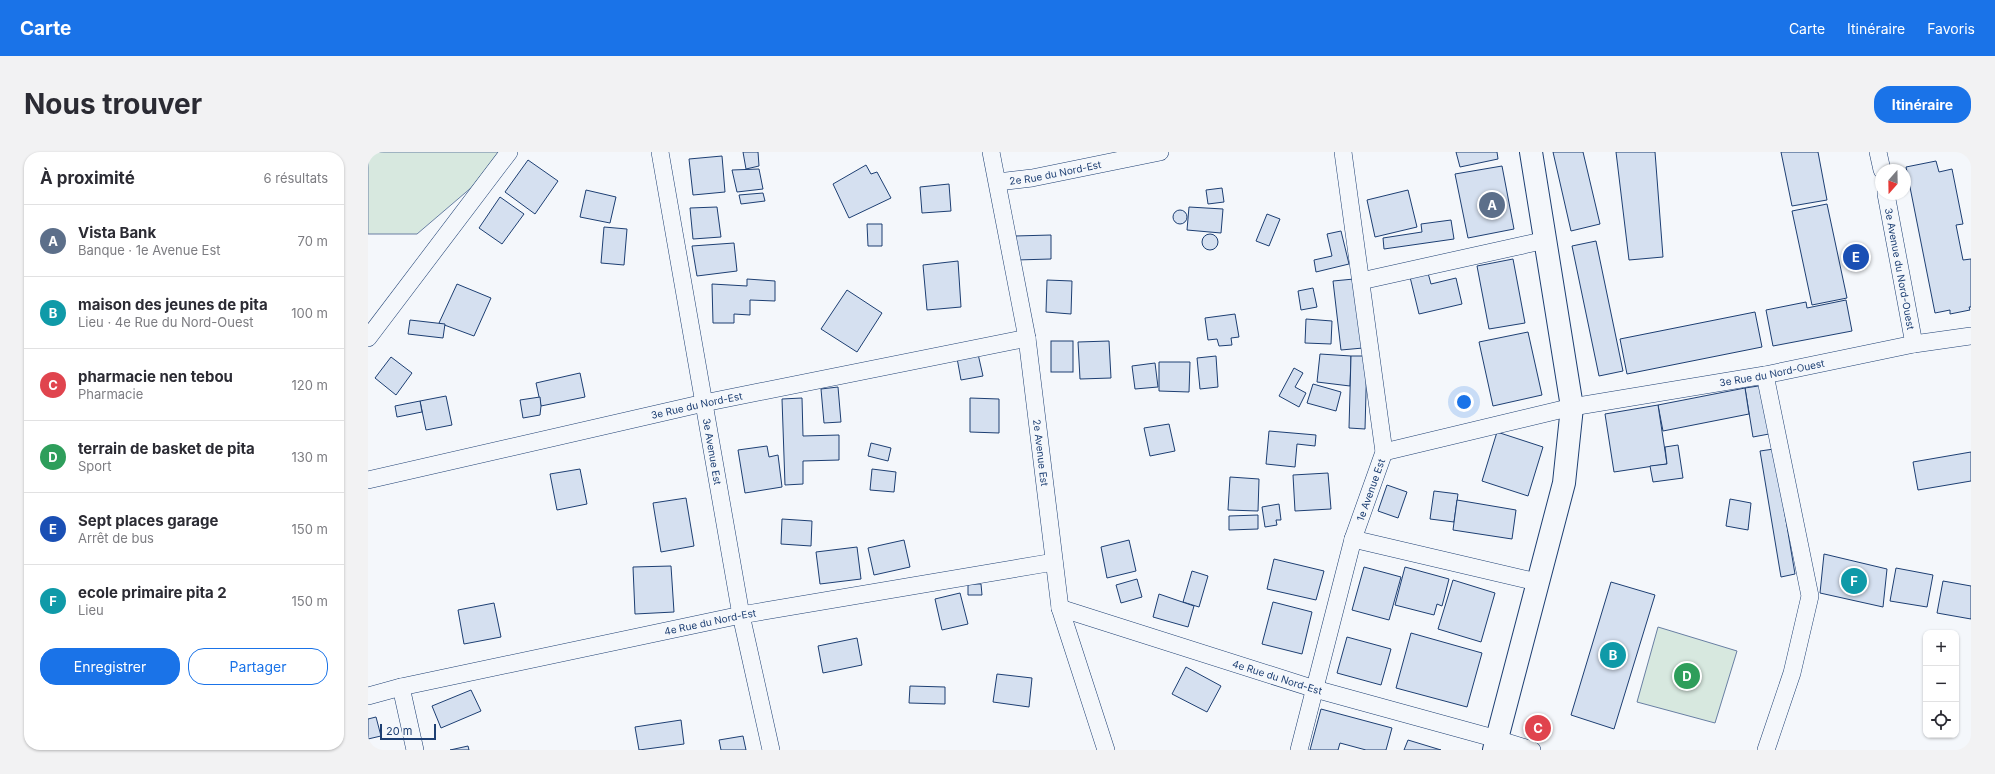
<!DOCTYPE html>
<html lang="fr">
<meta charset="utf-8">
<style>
body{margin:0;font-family:Inter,sans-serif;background:#f2f2f3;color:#2b2b33}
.controls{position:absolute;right:12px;bottom:12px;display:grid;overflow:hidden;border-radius:8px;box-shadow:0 1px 3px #0004}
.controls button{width:36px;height:36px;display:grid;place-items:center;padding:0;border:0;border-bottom:1px solid #e1e1e2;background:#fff;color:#2b2b33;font:20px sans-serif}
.compass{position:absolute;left:1507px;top:12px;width:36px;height:36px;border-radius:50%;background:#fff;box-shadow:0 1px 3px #0004;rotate:200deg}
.scale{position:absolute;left:12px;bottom:10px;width:56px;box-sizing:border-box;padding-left:4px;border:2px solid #1d3f73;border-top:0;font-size:11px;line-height:14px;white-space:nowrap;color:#1d3f73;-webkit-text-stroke:3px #f4f7fb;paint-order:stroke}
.you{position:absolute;left:1096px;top:250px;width:14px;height:14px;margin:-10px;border:3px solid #fff;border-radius:50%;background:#1a73e8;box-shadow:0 0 0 6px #1a73e833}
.badge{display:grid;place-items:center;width:26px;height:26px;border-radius:50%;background:#1a73e8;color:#fff;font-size:13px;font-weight:700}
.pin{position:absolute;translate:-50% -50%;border:2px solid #fff;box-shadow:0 1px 4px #0006}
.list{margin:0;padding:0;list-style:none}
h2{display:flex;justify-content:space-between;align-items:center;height:52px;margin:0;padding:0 16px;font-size:17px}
h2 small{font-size:13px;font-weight:400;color:#7c7c81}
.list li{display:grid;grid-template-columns:26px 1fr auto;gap:12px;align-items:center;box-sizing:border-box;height:72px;padding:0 16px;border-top:1px solid #e1e1e2}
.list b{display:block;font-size:15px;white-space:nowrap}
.list p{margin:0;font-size:13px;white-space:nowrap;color:#7c7c81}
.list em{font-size:13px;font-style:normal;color:#7c7c81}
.actions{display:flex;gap:8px;padding:12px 16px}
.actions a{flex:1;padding:9px 0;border:1px solid #1a73e8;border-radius:16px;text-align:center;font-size:14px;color:#1a73e8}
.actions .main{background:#1a73e8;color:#fff}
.icon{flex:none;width:22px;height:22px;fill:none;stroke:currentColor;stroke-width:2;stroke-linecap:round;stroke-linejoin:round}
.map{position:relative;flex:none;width:1603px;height:598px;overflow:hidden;border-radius:16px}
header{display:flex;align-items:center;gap:24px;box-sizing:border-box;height:56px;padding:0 20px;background:#1a73e8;color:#fff}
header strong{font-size:19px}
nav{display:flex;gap:22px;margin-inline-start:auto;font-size:14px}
.intro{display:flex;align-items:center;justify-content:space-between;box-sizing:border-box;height:96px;padding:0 24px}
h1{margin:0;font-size:28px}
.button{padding:10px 18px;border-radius:16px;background:#1a73e8;color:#fff;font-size:14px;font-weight:700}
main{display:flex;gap:24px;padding:0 24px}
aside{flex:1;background:#fff;border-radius:16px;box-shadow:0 1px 3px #0004}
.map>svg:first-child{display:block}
.green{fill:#d7e8df;stroke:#687fa3}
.building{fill:#d5e0f0;stroke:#1d3f73}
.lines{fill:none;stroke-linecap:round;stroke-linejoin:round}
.street-casing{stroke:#1d3f73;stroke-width:18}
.highway-casing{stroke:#1d3f73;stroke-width:24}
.street{stroke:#f4f7fb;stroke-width:17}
.highway{stroke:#f4f7fb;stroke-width:22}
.labels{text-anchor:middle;stroke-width:3;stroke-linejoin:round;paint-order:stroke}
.street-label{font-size:10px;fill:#1d3f73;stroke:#f4f7fb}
</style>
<header>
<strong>Carte</strong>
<nav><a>Carte</a><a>Itinéraire</a><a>Favoris</a></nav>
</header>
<div class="intro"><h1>Nous trouver</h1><a class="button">Itinéraire</a></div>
<main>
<aside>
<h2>À proximité<small>6 résultats</small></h2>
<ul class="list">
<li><span class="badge" style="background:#5c6f8a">A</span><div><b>Vista Bank</b><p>Banque · 1e Avenue Est</p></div><em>70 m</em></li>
<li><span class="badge" style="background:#0f9aa8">B</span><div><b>maison des jeunes de pita</b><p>Lieu · 4e Rue du Nord-Ouest</p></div><em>100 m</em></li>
<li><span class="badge" style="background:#e0444e">C</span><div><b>pharmacie nen tebou</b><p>Pharmacie</p></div><em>120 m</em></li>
<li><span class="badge" style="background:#2e9e5b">D</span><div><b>terrain de basket de pita</b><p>Sport</p></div><em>130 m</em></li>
<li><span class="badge" style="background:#1a4fb4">E</span><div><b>Sept places garage</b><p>Arrêt de bus</p></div><em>150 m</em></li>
<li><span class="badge" style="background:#0f9aa8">F</span><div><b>ecole primaire pita 2</b><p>Lieu</p></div><em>150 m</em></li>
</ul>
<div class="actions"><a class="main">Enregistrer</a><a>Partager</a></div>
</aside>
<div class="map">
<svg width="1603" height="598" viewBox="0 0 1603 598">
<rect width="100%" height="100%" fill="#f4f7fb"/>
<g class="green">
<path d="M0,0H131L104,35L49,82H0Z"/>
<path d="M1290,475L1369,499L1347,571L1269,550Z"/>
</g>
<g class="building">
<path d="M375,0H390L391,14L378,17Z"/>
<path d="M1088,0H1129L1130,7L1092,15Z"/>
<path d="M1185,0H1215L1232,72L1203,79Z"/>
<path d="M1248,0H1287L1295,105L1261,108Z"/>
<path d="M1413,0H1450L1459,48L1424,54Z"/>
<path d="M354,4L357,40L325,43L321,7Z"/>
<path d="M160,8L190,29L167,62L137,40Z"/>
<path d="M1568,9L1571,20L1584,17L1595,72L1588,73L1595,108L1603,107V155H1601L1602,158L1582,162V158L1567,161L1538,15Z"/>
<path d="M498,13L503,22L509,20L523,46L481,66L465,32Z"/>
<path d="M1134,14L1146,77L1100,86L1087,22Z"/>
<path d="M391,17L395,37L369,40L364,18Z"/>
<path d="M581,32L583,59L554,61L552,35Z"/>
<path d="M854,36L856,50L840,52L838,38Z"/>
<path d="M218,38L248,45L242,71L212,65Z"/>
<path d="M1040,38L1049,75L1007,85L999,48Z"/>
<path d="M395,41L397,49L373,52L371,43Z"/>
<path d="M132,45L156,62L134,92L111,76Z"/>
<path d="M1459,52L1479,146L1444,153L1424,59Z"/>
<path d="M349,55L353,85L325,87L322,56Z"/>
<path d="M821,55L855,57L853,81L819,78Z"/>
<circle cx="812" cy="65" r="7"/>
<path d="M899,62L912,67L901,94L888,89Z"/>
<path d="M1083,68L1086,87L1016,97L1015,86L1054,80L1053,72Z"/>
<path d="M499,72H514V94H500Z"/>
<path d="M236,75L259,77L256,113L233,111Z"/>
<path d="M973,79L981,112L948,120L946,108L964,104L959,82Z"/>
<circle cx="842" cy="90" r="8"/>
<path d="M683,83V107L648,108L647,84Z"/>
<path d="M1228,89L1255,219L1231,224L1204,94Z"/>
<path d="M366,91L369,119L329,124L324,94Z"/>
<path d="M1145,107L1157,171L1121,177L1109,114Z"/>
<path d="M590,109L593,155L559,158L555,113Z"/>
<path d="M1060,121L1063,132L1088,126L1094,152L1051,162L1042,125Z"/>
<path d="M379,127L407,129V149L382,148V163L366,162V171H345L344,132L379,134Z"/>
<path d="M986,127L995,196L973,198L965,129Z"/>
<path d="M679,128L704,129L703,162L678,160Z"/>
<path d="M89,132L123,146L106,184L71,171Z"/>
<path d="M945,136L949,155L933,158L930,139Z"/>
<path d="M479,138L514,161L489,200L453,177Z"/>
<path d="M1478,148L1484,179L1405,194L1398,158L1438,150L1439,156Z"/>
<path d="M1387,160L1394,195L1259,222L1252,187Z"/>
<path d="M867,162L871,185L863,186L864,193L851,194L849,187L840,188L837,166Z"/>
<path d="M938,167L964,169L963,192L937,191Z"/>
<path d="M42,168L77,172L75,186L40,182Z"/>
<path d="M1160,180L1174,243L1125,254L1111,190Z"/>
<rect x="683" y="189" width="22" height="31"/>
<path d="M741,189L743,226L712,227L710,190Z"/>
<path d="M610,202L615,224L593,228L589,206Z"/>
<path d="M952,202L983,204L982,234L949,230Z"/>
<path d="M848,204L850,235L832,237L829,206Z"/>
<path d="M983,204H999L997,277L981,276Z"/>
<path d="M23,205L44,221L28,243L7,226Z"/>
<path d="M791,210H822L821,240L791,239Z"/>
<path d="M787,211L790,235L767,237L764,214Z"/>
<path d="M926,216L935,221L927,235L938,241L931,255L911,244Z"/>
<path d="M212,221L217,245L173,254L168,231Z"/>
<path d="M945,232L973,240L968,259L939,251Z"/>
<path d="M1397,233L1401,282L1385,285L1377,236Z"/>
<path d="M470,235L473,270L456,271L453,237Z"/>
<path d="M1377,236L1381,262L1295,279L1290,253Z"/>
<path d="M78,244L84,273L58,278L52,249Z"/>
<path d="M172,245L173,254L172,263L155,266L152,248Z"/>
<path d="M434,246L435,284L471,283V308L435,309V332L417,333L414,247Z"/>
<path d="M602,246L631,247V281L602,280Z"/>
<path d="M52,249L54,260L29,265L27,254Z"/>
<path d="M1290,253L1299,312L1246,320L1237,262Z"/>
<path d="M801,272L807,299L782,304L776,276Z"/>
<path d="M901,279L948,283L947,294L929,292L927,315L898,312Z"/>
<path d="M1129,280L1175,295L1160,344L1114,329Z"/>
<path d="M503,291L523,296L520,309L500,304Z"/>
<path d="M1310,293L1315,326L1285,330L1282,314L1299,312L1297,295Z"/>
<path d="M399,294L401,305L410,303L414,335L377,341L370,298Z"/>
<path d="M1406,297L1427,422L1413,425L1392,299Z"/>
<path d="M1603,300V329L1550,338L1545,310Z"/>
<path d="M212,317L219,352L189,358L182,322Z"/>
<path d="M504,317L528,320L526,340L502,338Z"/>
<path d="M960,321L963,357L927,359L925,323Z"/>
<path d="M862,325L891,327L890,359L860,358Z"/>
<path d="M1019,333L1039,340L1030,366L1010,359Z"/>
<path d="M1066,339L1090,342L1086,370L1062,367Z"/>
<path d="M318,346L326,394L293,400L285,351Z"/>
<path d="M1362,347L1383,351L1380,378L1358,374Z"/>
<path d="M1089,348L1148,358L1144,387L1085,378Z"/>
<path d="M911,352L913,368H908L909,373L897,375L894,355Z"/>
<path d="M890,363V377L861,378V364Z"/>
<path d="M414,367L444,369L443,394L413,392Z"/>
<path d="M536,388L542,415L506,423L500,396Z"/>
<path d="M761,388L768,419L739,426L733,395Z"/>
<path d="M489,395L493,427L452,432L448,400Z"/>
<path d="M1456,402L1519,417L1515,455L1452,441Z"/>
<path d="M906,407L956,419L948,448L899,437Z"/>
<path d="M303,414L306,460L267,462L265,415Z"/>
<path d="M996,415L1033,425L1021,468L984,458Z"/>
<path d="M1037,415L1081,427L1074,454L1069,452L1066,463L1027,453Z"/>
<path d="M1528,416L1565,423L1559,455L1522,449Z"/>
<path d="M824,419L840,424L831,455L815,450Z"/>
<path d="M769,427L774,445L753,451L748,433Z"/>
<path d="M1085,428L1127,441L1113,490L1070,477Z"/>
<path d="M1575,429L1603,434V467L1569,461Z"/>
<path d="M1243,430L1287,443L1246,577L1203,563Z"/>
<path d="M600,432H613L614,443H600Z"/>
<path d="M592,441L600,472L574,478L567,447Z"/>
<path d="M791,442L826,454L820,475L785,465Z"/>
<path d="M905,450L944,460L934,502L894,492Z"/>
<path d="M126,451L133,485L96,492L90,458Z"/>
<path d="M1043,481L1114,501L1099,555L1028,536Z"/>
<path d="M979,485L1023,497L1013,533L969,521Z"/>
<path d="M489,486L494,513L455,521L450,494Z"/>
<path d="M818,515L853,534L839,560L804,542Z"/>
<path d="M629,522L664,526L661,555L625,550Z"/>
<path d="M542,534L577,535V552L541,551Z"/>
<path d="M103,538L113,559L73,576L64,554Z"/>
<path d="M953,557L1024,576L1018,598H998L972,591L970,598H942Z"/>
<path d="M8,565L13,584L0,587V567Z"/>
<path d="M313,568L316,592L271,598L267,575Z"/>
<path d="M375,584L378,598H353L351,588Z"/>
<path d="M1040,588L1073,598H1036Z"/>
<path d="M100,594L101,598H82Z"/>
</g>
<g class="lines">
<defs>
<g id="street">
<path id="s1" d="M292,0L373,463L403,598"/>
<path id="s2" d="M623,0L659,186L692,456L738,598"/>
<path d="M1510,0L1514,18"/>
<path id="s3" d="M630,30L664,26L792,0"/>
<path id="s4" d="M1518,42L1546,192"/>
<path d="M993,129L1178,88"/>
<path d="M0,186L141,0"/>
<path d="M1397,223L1442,444L1424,521L1398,598"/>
<path id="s5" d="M1016,300L1204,255L1397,223L1546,192L1603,184"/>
<path id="s6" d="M0,328L336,251L659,186"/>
<path d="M985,387L1169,430"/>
<path id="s7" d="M692,456L947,537L1129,587L1164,598"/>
<path d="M33,535L47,598"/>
<path id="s8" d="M0,544L33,535L373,463L686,410"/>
<path id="s9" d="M931,598L985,387L1016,300L975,0"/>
</g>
<path id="highway" d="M1126,598L1196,331L1204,255L1163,0"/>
</defs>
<use href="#street" class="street-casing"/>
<use href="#highway" class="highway-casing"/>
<use href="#street" class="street"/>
<use href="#highway" class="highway"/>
</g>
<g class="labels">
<g class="street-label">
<text dy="4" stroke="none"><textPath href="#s3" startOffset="58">2e Rue du Nord-Est</textPath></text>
<text dy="4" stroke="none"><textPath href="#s4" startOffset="76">3e Avenue du Nord-Ouest</textPath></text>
<text dy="4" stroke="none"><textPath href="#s5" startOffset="396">3e Rue du Nord-Ouest</textPath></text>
<text dy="4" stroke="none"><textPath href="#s6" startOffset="337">3e Rue du Nord-Est</textPath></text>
<text dy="4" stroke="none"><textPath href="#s1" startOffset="304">3e Avenue Est</textPath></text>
<text dy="4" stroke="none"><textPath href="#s2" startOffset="305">2e Avenue Est</textPath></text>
<text dy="4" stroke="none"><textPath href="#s9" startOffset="270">1e Avenue Est</textPath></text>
<text dy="4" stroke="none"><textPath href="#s8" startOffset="350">4e Rue du Nord-Est</textPath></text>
<text dy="4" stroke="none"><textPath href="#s7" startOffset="228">4e Rue du Nord-Est</textPath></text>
</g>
</g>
</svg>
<div class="controls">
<button>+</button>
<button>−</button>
<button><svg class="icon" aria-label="locate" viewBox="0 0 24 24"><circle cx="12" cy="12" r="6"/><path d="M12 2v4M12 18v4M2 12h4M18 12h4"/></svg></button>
</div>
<svg class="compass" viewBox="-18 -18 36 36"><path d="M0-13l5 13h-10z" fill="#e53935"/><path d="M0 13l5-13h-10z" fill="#7c7c81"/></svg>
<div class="scale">20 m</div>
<div class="you"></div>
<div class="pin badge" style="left:1124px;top:53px;background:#5c6f8a">A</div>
<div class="pin badge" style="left:1245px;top:503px;background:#0f9aa8">B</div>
<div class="pin badge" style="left:1170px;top:576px;background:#e0444e">C</div>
<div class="pin badge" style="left:1319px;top:524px;background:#2e9e5b">D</div>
<div class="pin badge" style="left:1488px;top:105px;background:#1a4fb4">E</div>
<div class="pin badge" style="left:1486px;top:429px;background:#0f9aa8">F</div>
</div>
</main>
